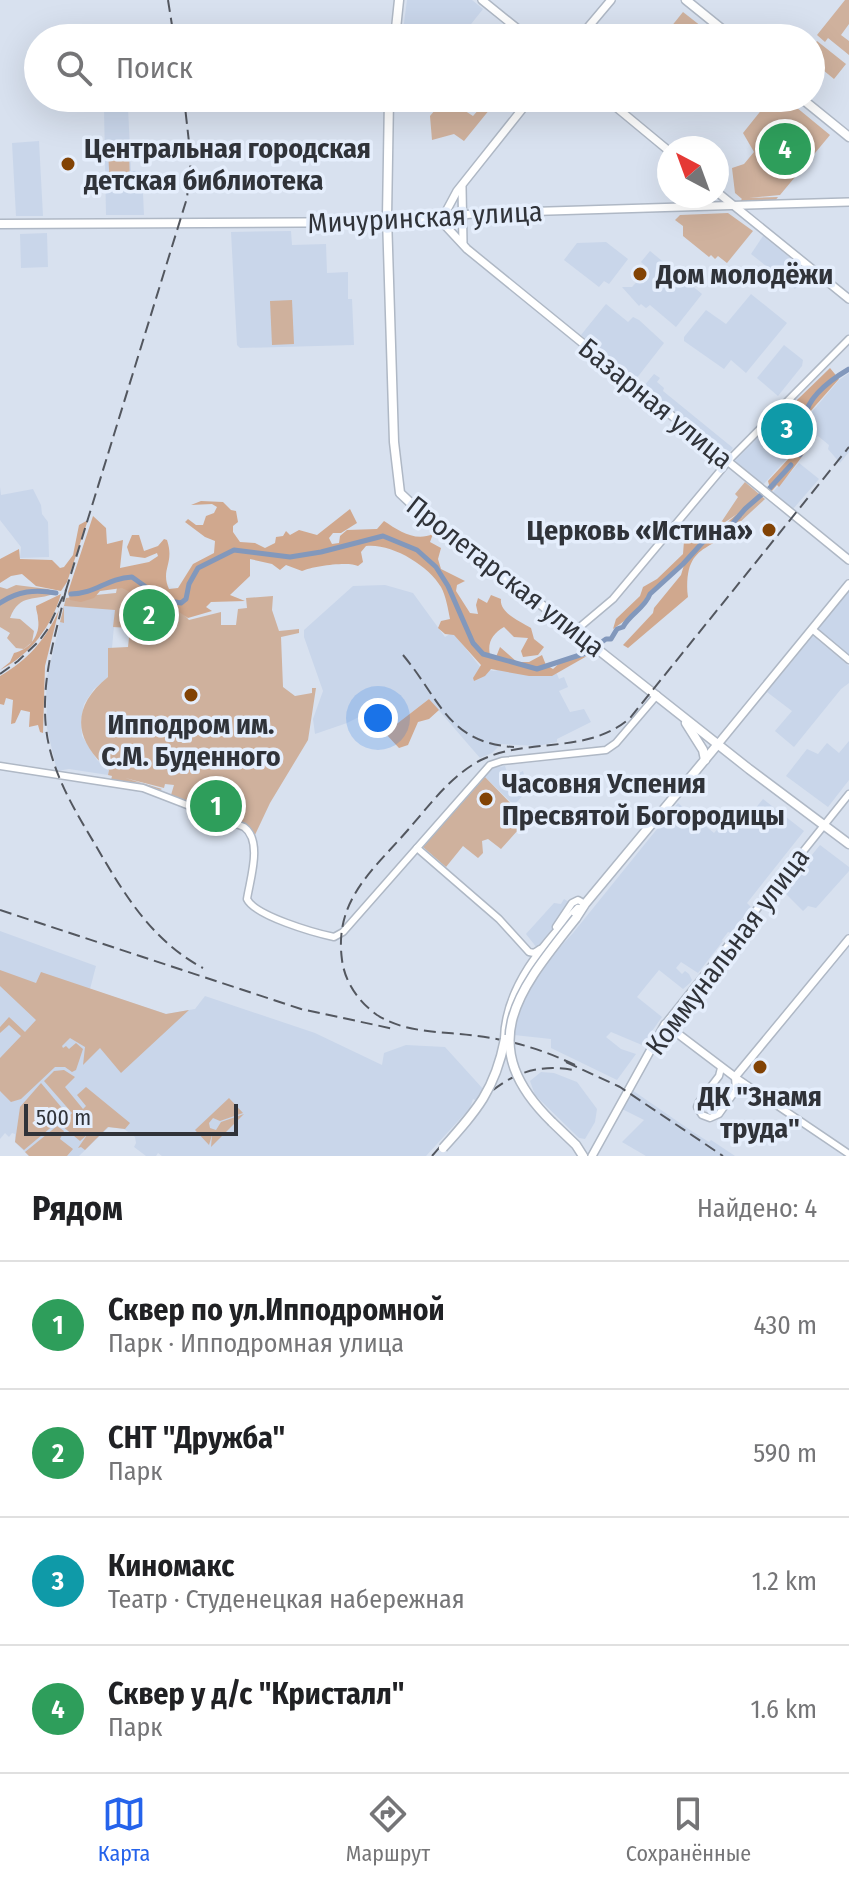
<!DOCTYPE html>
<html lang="ru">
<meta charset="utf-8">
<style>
body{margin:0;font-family:"Fira Sans Condensed",sans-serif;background:#f6f6f6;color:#202124}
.compass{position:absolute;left:657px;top:136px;width:72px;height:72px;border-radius:50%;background:#fff;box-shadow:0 8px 32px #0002;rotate:319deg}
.scale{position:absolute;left:24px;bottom:20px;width:214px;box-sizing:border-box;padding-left:8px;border:4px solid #303339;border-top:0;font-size:22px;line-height:28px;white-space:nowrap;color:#303339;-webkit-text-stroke:6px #e5eefc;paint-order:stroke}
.you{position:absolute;left:378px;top:718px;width:28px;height:28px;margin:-20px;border:6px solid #fff;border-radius:50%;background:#1a73e8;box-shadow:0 0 0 12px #1a73e833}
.badge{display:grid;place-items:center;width:52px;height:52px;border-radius:50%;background:#2563eb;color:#fff;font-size:26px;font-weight:700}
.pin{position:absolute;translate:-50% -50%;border:4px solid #fff;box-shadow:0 2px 8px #0006}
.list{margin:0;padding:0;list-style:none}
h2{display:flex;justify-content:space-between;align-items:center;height:104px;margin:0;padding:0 32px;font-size:34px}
h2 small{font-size:26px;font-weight:400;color:#757577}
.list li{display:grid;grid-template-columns:52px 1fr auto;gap:24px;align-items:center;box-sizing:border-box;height:128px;padding:0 32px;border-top:2px solid #e0e0e0}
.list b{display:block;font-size:30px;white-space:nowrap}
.list p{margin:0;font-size:26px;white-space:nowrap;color:#757577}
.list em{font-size:26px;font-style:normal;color:#757577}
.icon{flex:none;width:44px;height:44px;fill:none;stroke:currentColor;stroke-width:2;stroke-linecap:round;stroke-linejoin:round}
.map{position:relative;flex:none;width:849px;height:1156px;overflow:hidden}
.search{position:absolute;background:#fff;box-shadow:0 8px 32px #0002;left:24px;right:24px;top:24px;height:88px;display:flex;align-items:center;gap:20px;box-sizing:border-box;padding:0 28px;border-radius:44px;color:#757577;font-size:30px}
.sheet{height:616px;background:#fff}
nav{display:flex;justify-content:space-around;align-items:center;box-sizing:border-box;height:112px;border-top:2px solid #e0e0e0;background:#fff;font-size:22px;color:#757577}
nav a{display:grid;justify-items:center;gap:4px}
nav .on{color:#2563eb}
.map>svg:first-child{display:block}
.built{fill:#c9d6ea}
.green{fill:#cfb19d}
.forest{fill:#d0a88e}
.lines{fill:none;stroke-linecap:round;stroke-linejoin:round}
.river{stroke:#8298bc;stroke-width:5}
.tertiary-casing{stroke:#afb8c5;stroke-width:9}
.secondary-casing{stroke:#afb8c5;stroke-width:10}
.primary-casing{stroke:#afb8c5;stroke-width:11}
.tertiary{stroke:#fff;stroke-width:6}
.secondary{stroke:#fff;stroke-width:7}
.primary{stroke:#fff;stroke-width:8}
.rail{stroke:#53575f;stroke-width:2;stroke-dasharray:12 6;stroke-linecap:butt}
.primary-bridge-casing{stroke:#afb8c5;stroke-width:11;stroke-linecap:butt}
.primary-bridge{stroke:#fff;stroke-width:8}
.poi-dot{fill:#824305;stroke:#e5eefc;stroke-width:3}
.labels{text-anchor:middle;stroke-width:7;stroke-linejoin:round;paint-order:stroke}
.poi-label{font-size:28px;font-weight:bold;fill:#303339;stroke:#e5eefc;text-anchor:start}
.street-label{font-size:28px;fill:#303339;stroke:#e5eefc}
</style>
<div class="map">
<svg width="849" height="1156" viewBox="0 0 849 1156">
<rect width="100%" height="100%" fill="#d8e1ef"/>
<g class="built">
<path d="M407,0H472L483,9L460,38H402Z"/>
<path d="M104,108H128L131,171H142L144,215H106Z"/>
<path d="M39,141L43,216H16L12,143Z"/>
<path d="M291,231L292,245L326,244L327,273L348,272V299H352L354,345L240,348L237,345L231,232Z"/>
<path d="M47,233L48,267L21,268L20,234Z"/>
<path d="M763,236L808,272L795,289L751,254Z"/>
<path d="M606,242L628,259L609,284L604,281L599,287L564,260L577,243Z"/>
<path d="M650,251L702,294L676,327L650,305L646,308L641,304L639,306L622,287H632L646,272L648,268L641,262Z"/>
<path d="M751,294L787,323L746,373L731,360L724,369L684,341V337L706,310L726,324Z"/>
<path d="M606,304L628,322L633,317L639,320L664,343L636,379L581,335Z"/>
<path d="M784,345L803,360L802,366L778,396L757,378Z"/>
<path d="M849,373V452L840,463L828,449L829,445L818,436L807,441L805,428L811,413L839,380Z"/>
<path d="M654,374L660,378L657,382L664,388L663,391L733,448L728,454L644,386Z"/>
<path d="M796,397L801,443L763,485L735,461Z"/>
<path d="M799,463L819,479L793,509L773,492Z"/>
<path d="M0,487L1,495L33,489L41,505L42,514L48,522L49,557L20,558L21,547L0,520Z"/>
<path d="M385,585L413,593L445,637L453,632L481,668L494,671L501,669H555L559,679L564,677L568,687L559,691L570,712L584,709L591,722L557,739V742L537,746L501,744L492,753L480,758L429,699L385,733L369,712L347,723L315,734L313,719L323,691L304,637V630L353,586Z"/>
<path d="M849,589V655L816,629Z"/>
<path d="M117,593L112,648L108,649V677L94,689L84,704L81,720L82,736L97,760L109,770L108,775L69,769L57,771L47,728L46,681L66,598Z"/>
<path d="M813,636L849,666V683L841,689L794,747L775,731L792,711L767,692Z"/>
<path d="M849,741V780L828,807L786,776L807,749L818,754L827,743L839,753Z"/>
<path d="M505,766L509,778L523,771L525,778L533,785L514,805L485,777L492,768Z"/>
<path d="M763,799L804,831L751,898L747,903L751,907L731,933L728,932L722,940L723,941L698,973L681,962L676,968L682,974L685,971L689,974L692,980L690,983L683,989L659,970L637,997L662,1017L642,1045L611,1032L606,1037L621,1049L636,1054L617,1080L551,1048V1039L514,1035L519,1005L539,970L573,933L678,803L714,833L728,817L734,821L740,818L746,820Z"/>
<path d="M820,845L849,867V871L816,908L808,906L803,911L780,888L804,859L807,861Z"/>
<path d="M564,899L569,902L557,923L537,948L526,934L554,903L561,904Z"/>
<path d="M0,931L96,966L90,989L166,1014L195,1009L205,996L315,1033L382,1065L384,1053L406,1045L445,1047L484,1090L477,1101L473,1099L470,1108L426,1156H162L158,1153L156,1156H146L134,1147L136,1143L135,1137L124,1129L109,1127L79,1156H29L15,1142V1134L12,1133L9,1137L5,1133L0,1139Z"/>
<path d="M541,1072L554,1073L577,1082L597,1109L595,1122L585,1139L579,1138L535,1095L530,1081Z"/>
<path d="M632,1090L693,1132L709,1142L711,1140L735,1156H646L622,1142L644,1120L622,1109Z"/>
</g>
<g class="green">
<path d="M845,0H849V24L841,35L849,41V55L828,38L825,42L817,35Z"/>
<path d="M683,12L706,30L701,36L662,38Z"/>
<path d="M817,41L846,64L834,79L823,70L817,76L811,71V48Z"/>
<path d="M445,98L473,116L480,108L471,102L474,98L490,109L464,141L454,134L432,140L430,116Z"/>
<path d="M771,98H785L830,135L780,195L749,198L778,197L775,201L739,202L742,199L735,193L732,168L744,164L754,152L743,133Z"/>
<path d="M129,150L130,186L110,187L108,151Z"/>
<path d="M728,213L753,231L727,263L718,256L715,259L711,255L709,257L683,236V226L675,220L680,215Z"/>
<path d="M292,300L294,344L272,345L270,301Z"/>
<path d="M745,482L765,499L738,524L743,516L737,514L718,527L738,497L735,494Z"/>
<path d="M118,583L178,608L189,620L221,612V625H236L238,609L247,608L246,598L273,596L272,610L279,631L299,629V633L281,637L283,687L295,696L312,693V688H316L308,740L270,803L254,837L249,828L234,819L240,792H238L232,815L228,819L171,795L174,785L165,784L164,788L125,778L162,789L160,790L141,783L111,780L112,776L108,775L109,770C73,739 71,707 108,677V648L128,647L130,628L113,627L115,610L64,606V623L60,622L66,598L116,593Z"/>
<path d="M16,585L48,589L56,593C35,602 20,592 10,618L20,619L34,631L32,642L24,649L16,648L7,638L10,633L0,627V587L7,589Z"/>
<path d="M485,777L522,815L518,830L501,849L488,839L482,841L483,853L478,858L463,846L446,867L423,847Z"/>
<path d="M0,970L36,983L41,972L166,1014L189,1010L121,1073L100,1048L83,1065L85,1047L70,1038L62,1046L63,1048L66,1046L69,1049L76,1043L83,1049L76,1070L72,1072L65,1067H55L21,1099L11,1102L0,1091V1058L21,1036L9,1025L0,1033V1027L9,1017L25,1032L36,1020L0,986Z"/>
<path d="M64,1070L75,1077L65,1087L83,1109L86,1106L77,1095L86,1087L130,1123L125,1129L108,1127L85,1150L81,1147L78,1148L87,1135L80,1141L61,1125L72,1113L44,1081L54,1071Z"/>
<path d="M41,1083L67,1114L24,1150L15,1142L20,1107Z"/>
<path d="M229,1098L243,1113L220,1121L213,1118L209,1123L210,1128L216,1130L221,1122L244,1114L211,1147L212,1135L209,1145L195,1130Z"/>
<path d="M57,1126L64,1131L60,1139L73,1149L67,1156H29L25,1152Z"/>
</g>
<g class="forest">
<path d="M830,368L839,379L808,414L805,428L807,450L779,487L777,485L771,492L768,481L792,455L795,457C807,444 799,418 797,400Z"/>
<path d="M201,501L223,502L231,510L236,511L238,522L233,526V532L240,542L255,543L265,548L275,543L276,537L283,536L286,531L290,535L299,530L317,535L350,509L357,523L341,533H333L329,538L332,544L339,543L340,536L347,530L377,529L384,521C399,531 415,542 433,534L430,542L441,548L438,559L441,569L465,581L457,585L456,591L470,613L478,614L476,605L478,598L487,603L491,595L501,599C499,613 520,621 531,628L534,639L544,647L538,655L523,657L521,651L528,638L514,637L504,627C492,634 486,644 491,658L496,657L500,647L517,662H529L542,655L546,665L553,669L563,660L587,656L552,676H529L491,669L485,676L474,681L473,678L481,665L454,635L445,634L438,628L441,621L450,619C448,609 446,596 441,587C428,565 391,543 366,546L361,552L363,562L358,566C349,561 313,566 302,571L286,565L280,570L272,564L250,559V576L230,595L245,601L211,602L206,607L212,611L188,618L152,594L136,595L122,588L100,591L94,598L81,602L70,600L68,592L93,516L106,528L107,544L123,540L120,568L149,562L158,556L157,553L145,558L130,556L127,547L132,535H139L144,551L158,546L164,539L167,540C175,564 160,569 169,589L178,588L193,564L214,553L215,541L205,537L185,522L188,519L196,525H203L206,516L214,513L217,507L212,504L191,505Z"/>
<path d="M737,514L743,516C722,555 682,535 688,597L628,648L623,645L653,613L654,608L681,575L684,565H680L650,592L634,614L613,629L616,619L640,596L643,587L657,579L683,554L684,541L689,535H696L712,526H723Z"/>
<path d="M88,520L67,582L61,591L36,586L22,574L11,576L0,583V559L19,549L20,559L52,560L60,568L64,567L73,555L79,525Z"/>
<path d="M61,594C52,626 30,655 0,670L10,662L14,653C29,650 41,635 38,619C38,614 36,611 36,606Z"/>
<path d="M59,610L45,666L43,733L40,732L38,725L29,727L30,712L21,710L15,723L11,724L13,700L6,698L4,705L0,704V676C28,660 46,639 59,610Z"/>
<path d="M429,699L439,710L429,719L418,722L408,745L399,748L385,733Z"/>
</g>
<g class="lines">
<g class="river">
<path d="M800,455C807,441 803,432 805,417C808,396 832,379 849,369"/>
<path d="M768,490L791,465"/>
<path d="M71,594C95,594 107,578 132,577L164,600L181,603L186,599L189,584L198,568L234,550L290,557L321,552L383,536L417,550L436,567L448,586L473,643L483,654L537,669L586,653L606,639H611L617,629L623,627C630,614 645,608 650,594L683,564L703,542L725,532L745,509L761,495"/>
<path d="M0,603C18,591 35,589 56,593"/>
</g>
<defs>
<g id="tertiary">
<path d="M812,629L849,660"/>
<path d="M575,631L613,599L731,458L849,339"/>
<path d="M0,766L143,788L244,827C263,841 250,879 247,899C255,916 315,933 334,937L343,932L490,765L502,761L606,750L616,743L657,695"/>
<path d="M417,848L499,919L529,952L534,953L540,949"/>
<path d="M556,927L572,903L578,900L585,904"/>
<path d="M665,1024L849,794"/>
<path d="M721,1068L719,1076L699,1102L697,1107L702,1115L710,1118L719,1114L736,1090L735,1077"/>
<path d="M735,1077L849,1154"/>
</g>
<g id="secondary">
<path d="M482,0L529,38"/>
<path d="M579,38L611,0"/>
<path d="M605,98L669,151"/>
<path d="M462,187L463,244"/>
<path d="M717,192L849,299"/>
<path d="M442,219L457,191L531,98"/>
<path d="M441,221L467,249L849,560"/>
<path d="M387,222L441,221L461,215L484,213L849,202"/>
<path d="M718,744L849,584"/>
<path d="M592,1156L665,1024L735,1077L849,939"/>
</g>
<g id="primary">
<path d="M686,0L733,38"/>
<path d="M395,38L399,0"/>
<path d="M389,98L387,217L394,442L400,493L435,526L491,565L749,769L849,844"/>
<path d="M801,98L849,137"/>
<path d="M0,224L387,222"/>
<path d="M686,723L703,750L705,760"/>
<path d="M576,918L585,904L718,744"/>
<path d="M505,1039C506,988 544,944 578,909"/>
<path d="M552,1122L576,1145L583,1156"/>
</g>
</defs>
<use href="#tertiary" class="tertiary-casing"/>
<use href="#secondary" class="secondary-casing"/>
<use href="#primary" class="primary-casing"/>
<use href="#tertiary" class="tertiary"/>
<use href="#secondary" class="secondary"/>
<use href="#primary" class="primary"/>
<g class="rail">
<path d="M168,0L174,38"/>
<path d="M66,590C55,637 41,679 46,728C51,772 74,809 96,846C124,894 152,941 203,968"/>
<path d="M403,655C440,699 448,743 514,747"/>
<path d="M0,674L18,661L39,641L47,630L66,590L187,198L191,160L184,98"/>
<path d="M0,910L301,1009L394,1029"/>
<path d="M566,1062L620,1087L723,1156"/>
<path d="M575,1065C544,1050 511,1040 477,1036C443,1031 407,1034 377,1015C359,1002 345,983 342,960C334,901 371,872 407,831C429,806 450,776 481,760C528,737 588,755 630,718L849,447"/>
<path d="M432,1156C472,1111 504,1057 573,1070"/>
</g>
<defs>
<g id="primary-bridge">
<path d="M552,1122C471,1043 521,988 576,918"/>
<path d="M443,1148C477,1110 495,1090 505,1039"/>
</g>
</defs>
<use href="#primary-bridge" class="primary-bridge-casing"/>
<use href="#primary-bridge" class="primary-bridge"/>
</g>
<g class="poi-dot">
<circle cx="68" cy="164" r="8"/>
<circle cx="640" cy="274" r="8"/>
<circle cx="769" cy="530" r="8"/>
<circle cx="191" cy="695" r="8"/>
<circle cx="486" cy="799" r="8"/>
<circle cx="760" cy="1067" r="8"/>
</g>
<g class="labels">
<g class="poi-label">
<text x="84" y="158">Центральная городская<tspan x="84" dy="32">детская библиотека</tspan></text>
<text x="656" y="284">Дом молодёжи</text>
<text x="753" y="540" text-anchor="end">Церковь «Истина»</text>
<text x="191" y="734" text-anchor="middle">Ипподром им.<tspan x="191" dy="32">С.М. Буденного</tspan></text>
<text x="502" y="793">Часовня Успения<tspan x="502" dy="32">Пресвятой Богородицы</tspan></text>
<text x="760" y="1106" text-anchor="middle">ДК "Знамя<tspan x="760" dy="32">труда"</tspan></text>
</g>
<g class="street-label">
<text transform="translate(425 217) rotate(-3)" y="10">Мичуринская улица</text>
<text transform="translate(656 403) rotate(39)" y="10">Базарная улица</text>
<text transform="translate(506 576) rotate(38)" y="10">Пролетарская улица</text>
<text transform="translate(727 951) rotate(-53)" y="10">Коммунальная улица</text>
</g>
</g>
</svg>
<svg class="compass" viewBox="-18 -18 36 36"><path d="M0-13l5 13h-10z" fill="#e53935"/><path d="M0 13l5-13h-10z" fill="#757577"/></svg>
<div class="scale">500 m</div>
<div class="you"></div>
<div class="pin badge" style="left:216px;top:806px;background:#2e9e5b">1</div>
<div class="pin badge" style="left:149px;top:615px;background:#2e9e5b">2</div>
<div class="pin badge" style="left:787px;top:429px;background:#0f9aa8">3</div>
<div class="pin badge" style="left:785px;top:149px;background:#2e9e5b">4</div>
<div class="search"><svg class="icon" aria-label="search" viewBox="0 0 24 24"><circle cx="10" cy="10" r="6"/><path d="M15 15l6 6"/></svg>Поиск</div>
</div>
<section class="sheet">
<h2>Рядом<small>Найдено: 4</small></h2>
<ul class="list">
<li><span class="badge" style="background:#2e9e5b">1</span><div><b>Сквер по ул.Ипподромной</b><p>Парк · Ипподромная улица</p></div><em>430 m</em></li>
<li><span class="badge" style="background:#2e9e5b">2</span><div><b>СНТ &quot;Дружба&quot;</b><p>Парк</p></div><em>590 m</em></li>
<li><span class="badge" style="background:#0f9aa8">3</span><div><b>Киномакс</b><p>Театр · Студенецкая набережная</p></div><em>1.2 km</em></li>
<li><span class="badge" style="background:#2e9e5b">4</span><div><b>Сквер у д/с &quot;Кристалл&quot;</b><p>Парк</p></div><em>1.6 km</em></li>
</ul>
</section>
<nav>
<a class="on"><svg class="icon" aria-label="map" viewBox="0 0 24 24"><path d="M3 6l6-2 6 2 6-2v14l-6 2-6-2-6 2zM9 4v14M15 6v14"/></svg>Карта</a>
<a><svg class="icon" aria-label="directions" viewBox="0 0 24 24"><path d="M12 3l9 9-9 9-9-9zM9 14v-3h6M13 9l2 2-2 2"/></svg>Маршрут</a>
<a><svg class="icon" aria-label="saved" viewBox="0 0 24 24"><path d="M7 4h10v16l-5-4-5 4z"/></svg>Сохранённые</a>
</nav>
